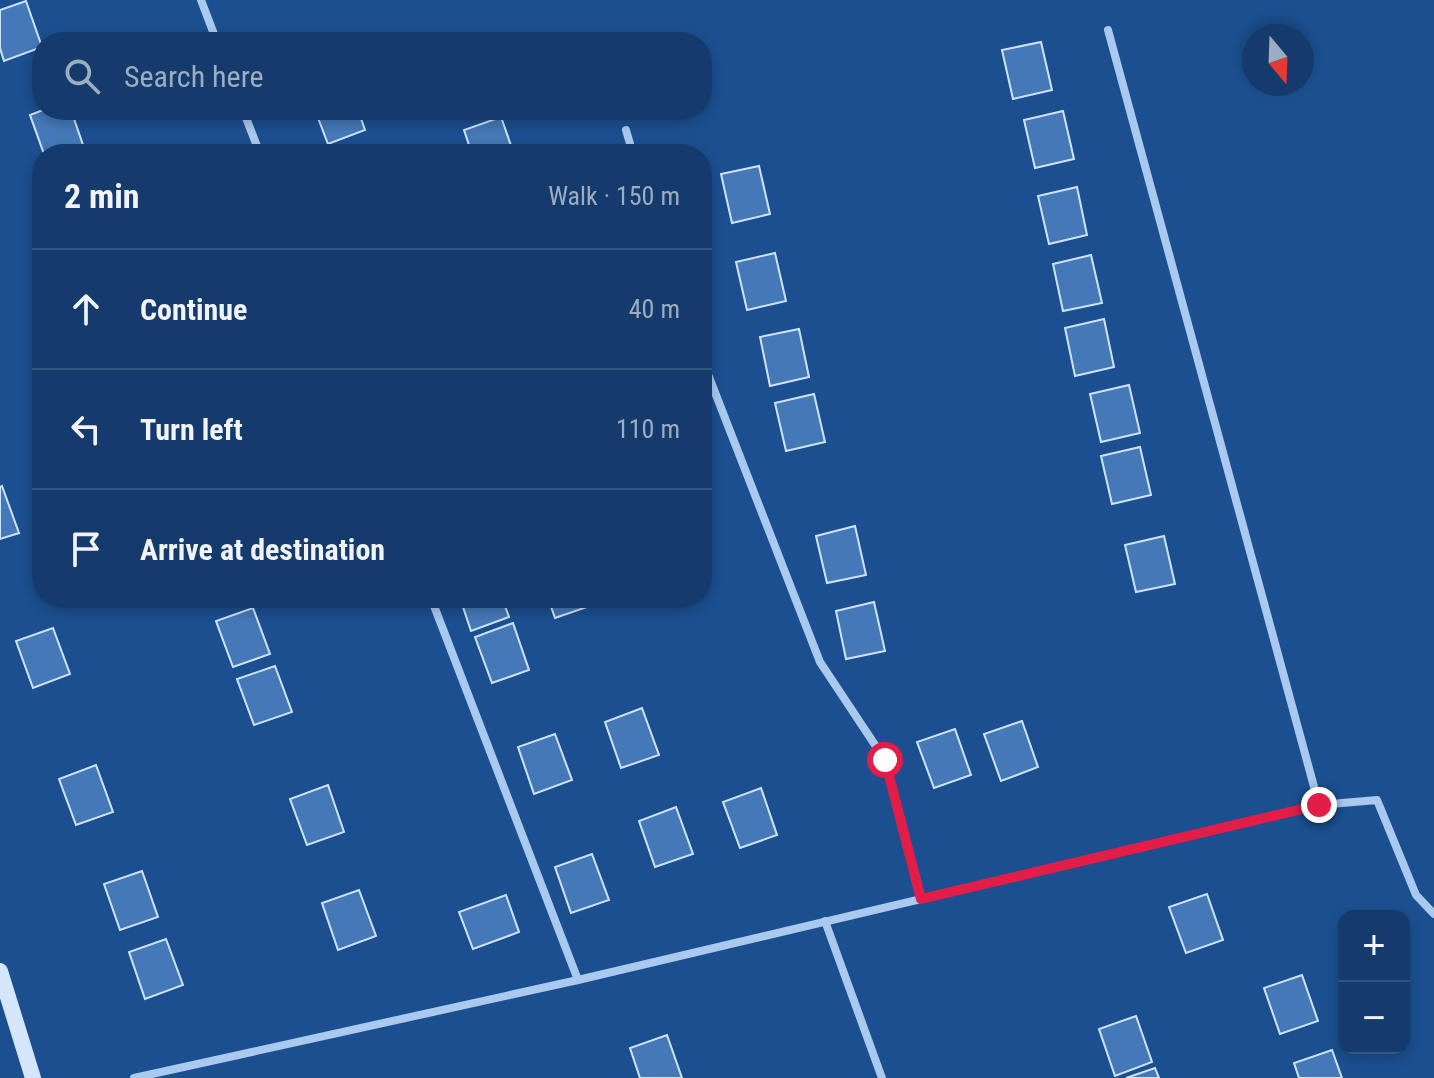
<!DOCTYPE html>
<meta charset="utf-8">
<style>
body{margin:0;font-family:"Roboto Condensed",sans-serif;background:#214673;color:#f1f3f6}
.controls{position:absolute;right:24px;bottom:24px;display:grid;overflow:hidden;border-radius:16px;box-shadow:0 4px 12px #0003}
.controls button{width:72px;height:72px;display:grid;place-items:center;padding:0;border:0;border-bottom:2px solid #33557e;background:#143b6b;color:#f1f3f6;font:40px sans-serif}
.compass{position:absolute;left:1242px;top:24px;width:72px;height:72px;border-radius:50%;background:#143b6b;box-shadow:0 4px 12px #0003;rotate:161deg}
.stop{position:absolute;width:24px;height:24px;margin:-18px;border:6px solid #e11d48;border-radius:50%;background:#fff}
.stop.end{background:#e11d48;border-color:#fff;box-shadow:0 2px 8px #0008}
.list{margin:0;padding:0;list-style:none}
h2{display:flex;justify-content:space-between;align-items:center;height:104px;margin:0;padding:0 32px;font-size:34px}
h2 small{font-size:26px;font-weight:400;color:#9dadc1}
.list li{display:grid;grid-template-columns:52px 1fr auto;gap:24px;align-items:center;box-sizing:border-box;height:120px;padding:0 32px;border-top:2px solid #33557e}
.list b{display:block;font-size:30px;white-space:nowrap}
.list em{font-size:26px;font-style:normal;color:#9dadc1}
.icon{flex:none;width:44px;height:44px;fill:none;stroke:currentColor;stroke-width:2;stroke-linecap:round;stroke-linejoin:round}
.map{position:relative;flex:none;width:1434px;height:1078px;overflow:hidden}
.search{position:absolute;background:#143b6b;box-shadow:0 4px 12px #0003;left:32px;top:32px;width:680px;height:88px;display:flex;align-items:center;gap:20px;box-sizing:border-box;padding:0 28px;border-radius:32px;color:#9dadc1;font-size:30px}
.panel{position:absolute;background:#143b6b;box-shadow:0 4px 12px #0003;left:32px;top:144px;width:680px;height:464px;border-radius:32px}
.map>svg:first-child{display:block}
.building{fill:#4478b7;stroke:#cfe3fa;stroke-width:2}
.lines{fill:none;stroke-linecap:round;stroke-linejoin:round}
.minor{stroke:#a9c9ee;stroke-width:8}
.secondary{stroke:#d6e6fa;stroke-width:16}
.route{stroke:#e11d48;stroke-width:10}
</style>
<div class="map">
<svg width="1434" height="1078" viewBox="0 0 1434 1078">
<rect width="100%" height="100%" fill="#1b4f8f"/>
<g class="building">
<path d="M26,1L42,47L4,61L0,48V10Z"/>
<path d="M1041,42L1052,90L1013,99L1002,50Z"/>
<path d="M43,110H71L84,148L67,154H44L30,115Z"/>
<path d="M315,110H358L365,130L328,144Z"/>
<path d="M1063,111L1074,159L1035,168L1024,120Z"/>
<path d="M501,117L514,154H472L464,130Z"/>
<path d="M759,166L770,214L732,223L721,174Z"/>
<path d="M1077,187L1087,235L1049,244L1038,196Z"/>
<path d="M775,253L786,301L747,310L736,262Z"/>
<path d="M1091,255L1102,303L1063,311L1053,264Z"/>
<path d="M1104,319L1114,367L1075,376L1065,328Z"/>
<path d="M799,329L809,377L770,386L760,337Z"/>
<path d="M1129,385L1140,433L1101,442L1090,394Z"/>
<path d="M814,394L825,442L786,451L775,403Z"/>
<path d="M1140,447L1151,495L1112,504L1101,456Z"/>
<path d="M2,486L19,533L0,539V487Z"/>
<path d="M855,526L866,575L827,583L816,536Z"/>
<path d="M1164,536L1175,584L1136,592L1125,545Z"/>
<path d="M460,598H502L509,617L471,631Z"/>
<path d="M548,598H590L593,605L555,618Z"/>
<path d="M874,602L885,651L846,659L836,611Z"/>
<path d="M253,608L270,654L233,667L216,621Z"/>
<path d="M513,623L529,670L492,683L475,637Z"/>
<path d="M53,628L70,674L33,688L16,641Z"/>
<path d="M275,666L292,712L254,725L237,679Z"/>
<path d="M642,708L659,755L621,768L605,722Z"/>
<path d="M1022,721L1038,767L1001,781L984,734Z"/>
<path d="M955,729L971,775L934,788L917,742Z"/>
<path d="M555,734L572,780L534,794L518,747Z"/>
<path d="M96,765L113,812L76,825L59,779Z"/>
<path d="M328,785L344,832L307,845L290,799Z"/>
<path d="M761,788L777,835L740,848L723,802Z"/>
<path d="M676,807L693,854L655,867L639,821Z"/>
<path d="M592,854L609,900L571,913L555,867Z"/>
<path d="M142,871L158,917L120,930L104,884Z"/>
<path d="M359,890L376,936L338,950L322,903Z"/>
<path d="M1207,894L1223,940L1186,953L1169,907Z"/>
<path d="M506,895L519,932L473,949L459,912Z"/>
<path d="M166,939L183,985L145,999L129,952Z"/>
<path d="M1302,975L1318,1021L1280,1034L1264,988Z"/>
<path d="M1136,1016L1152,1062L1115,1076L1099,1029Z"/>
<path d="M667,1035L682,1078H640L630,1048Z"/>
<path d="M1332,1050L1342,1078H1299L1294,1063Z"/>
<path d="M1155,1068L1159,1078H1126Z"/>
</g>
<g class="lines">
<g class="minor">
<path d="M201,0L217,42"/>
<path d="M1108,30L1319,805"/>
<path d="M243,110L260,154"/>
<path d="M626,130L633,154"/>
<path d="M702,359L820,662L885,760L921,899"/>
<path d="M431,598L578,980"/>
<path d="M825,921L882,1078"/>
<path d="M134,1078L578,980L1319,805L1377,800L1416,895L1434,914"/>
</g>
<path class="secondary" d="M0,971L33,1078"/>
</g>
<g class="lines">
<path class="route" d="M885,760L921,899L1319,805"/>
</g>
</svg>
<div class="controls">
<button>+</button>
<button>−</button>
</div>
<svg class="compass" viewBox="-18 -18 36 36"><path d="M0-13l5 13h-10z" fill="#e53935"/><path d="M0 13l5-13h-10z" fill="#9dadc1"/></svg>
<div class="stop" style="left:885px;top:760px"></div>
<div class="stop end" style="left:1319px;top:805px"></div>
<div class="search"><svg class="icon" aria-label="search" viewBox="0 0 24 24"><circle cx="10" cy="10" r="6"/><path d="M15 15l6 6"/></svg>Search here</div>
<section class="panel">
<h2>2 min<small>Walk · 150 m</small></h2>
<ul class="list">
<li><svg class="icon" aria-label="ahead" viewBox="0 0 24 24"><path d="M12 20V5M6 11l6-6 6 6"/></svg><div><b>Continue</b></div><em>40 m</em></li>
<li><svg class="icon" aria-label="left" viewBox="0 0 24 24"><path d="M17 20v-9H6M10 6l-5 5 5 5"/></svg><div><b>Turn left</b></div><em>110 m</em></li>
<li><svg class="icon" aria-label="arrive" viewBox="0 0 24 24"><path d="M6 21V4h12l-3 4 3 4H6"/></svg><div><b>Arrive at destination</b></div></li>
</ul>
</section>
</div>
